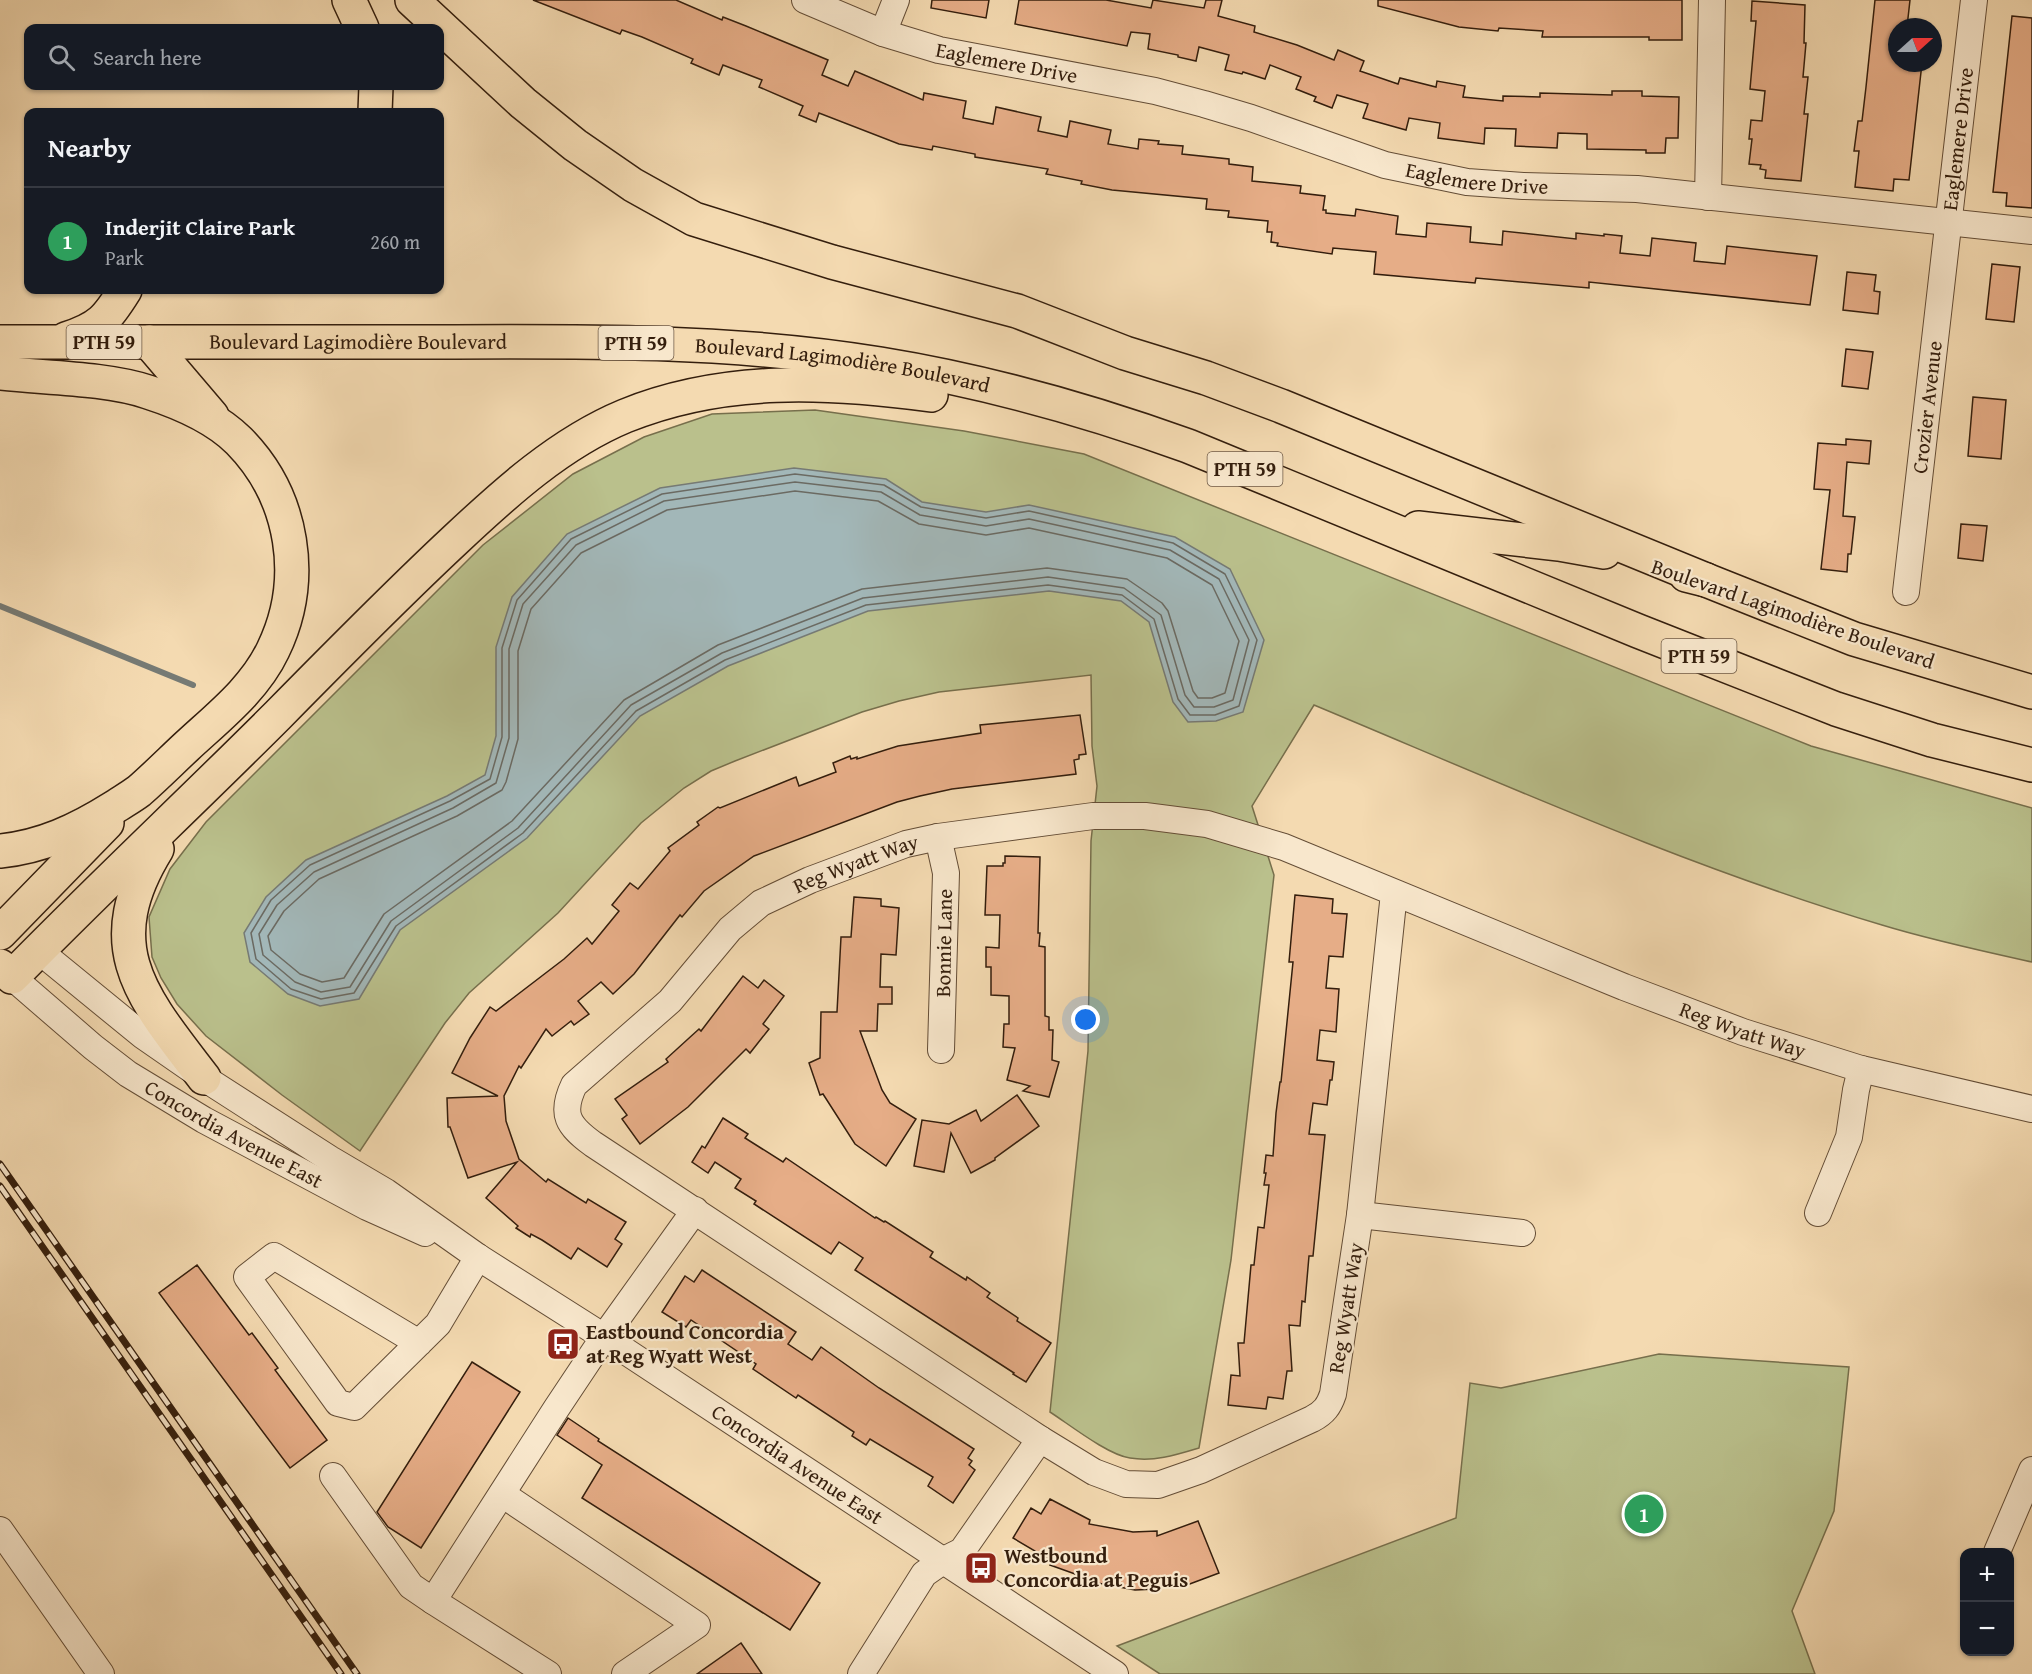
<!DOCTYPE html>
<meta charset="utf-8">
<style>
body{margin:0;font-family:"Gentium Book Plus",serif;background:#20242c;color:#f1f3f6}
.controls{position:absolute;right:18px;bottom:18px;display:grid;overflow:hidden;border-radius:12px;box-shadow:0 2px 4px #0004}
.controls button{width:54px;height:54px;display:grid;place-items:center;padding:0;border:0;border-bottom:2px solid #363941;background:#171b24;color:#f1f3f6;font:30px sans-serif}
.compass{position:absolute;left:1888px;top:18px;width:54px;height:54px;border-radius:50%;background:#171b24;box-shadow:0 2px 4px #0004;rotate:69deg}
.you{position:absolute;left:1086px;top:1020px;width:21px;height:21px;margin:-15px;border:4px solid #fff;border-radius:50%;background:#1a73e8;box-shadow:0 0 0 9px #1a73e833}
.badge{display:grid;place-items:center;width:39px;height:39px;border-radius:50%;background:#b45309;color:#fff;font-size:20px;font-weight:700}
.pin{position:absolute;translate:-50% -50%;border:3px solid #fff;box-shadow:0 2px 6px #0006}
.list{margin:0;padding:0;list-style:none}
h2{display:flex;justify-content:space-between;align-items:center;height:78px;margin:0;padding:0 24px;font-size:26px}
h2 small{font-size:20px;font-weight:400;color:#9ea1a6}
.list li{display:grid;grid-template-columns:39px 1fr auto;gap:18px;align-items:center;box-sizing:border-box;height:108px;padding:0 24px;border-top:2px solid #363941}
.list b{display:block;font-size:22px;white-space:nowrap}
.list p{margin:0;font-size:20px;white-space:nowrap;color:#9ea1a6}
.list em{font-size:20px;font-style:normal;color:#9ea1a6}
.icon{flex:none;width:33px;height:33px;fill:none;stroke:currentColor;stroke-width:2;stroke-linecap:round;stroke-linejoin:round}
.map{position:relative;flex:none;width:2032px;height:1674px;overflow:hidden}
.search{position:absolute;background:#171b24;box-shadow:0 2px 4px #0004;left:24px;top:24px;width:420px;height:66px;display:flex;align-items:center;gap:15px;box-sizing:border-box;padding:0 21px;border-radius:12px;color:#9ea1a6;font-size:22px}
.panel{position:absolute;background:#171b24;box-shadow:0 2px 4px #0004;left:24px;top:108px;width:420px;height:186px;border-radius:12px}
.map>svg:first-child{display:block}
.green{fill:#bac08c;stroke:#776f4c;stroke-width:1.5}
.water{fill:#a2b7b8;stroke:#767a74;stroke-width:1.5}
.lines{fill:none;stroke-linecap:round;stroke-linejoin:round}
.shore{stroke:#6b6a62;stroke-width:1.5}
.stream{stroke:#767a74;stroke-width:6}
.building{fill:#e6ad87;stroke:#341e0d;stroke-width:1.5}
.minor-casing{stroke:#644d36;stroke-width:28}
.major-casing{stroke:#341e0d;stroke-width:36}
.minor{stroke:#f8e7cc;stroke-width:26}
.major{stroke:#f4dab1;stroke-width:33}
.rail-casing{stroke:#341e0d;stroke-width:7}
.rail{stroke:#f8e7cc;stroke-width:4.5;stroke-dasharray:14;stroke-linecap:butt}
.labels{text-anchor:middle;stroke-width:4.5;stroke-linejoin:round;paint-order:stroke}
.shield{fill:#f8e7cc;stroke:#6f5a46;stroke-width:1.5}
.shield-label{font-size:20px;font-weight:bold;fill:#341e0d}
.street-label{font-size:21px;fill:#341e0d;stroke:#f8e7cc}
.poi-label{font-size:21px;font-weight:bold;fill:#341e0d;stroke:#f8e7cc;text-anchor:start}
</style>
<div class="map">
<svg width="2032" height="1674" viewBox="0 0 2032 1674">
<rect width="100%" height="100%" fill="#f4dab1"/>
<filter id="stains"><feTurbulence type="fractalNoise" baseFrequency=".00333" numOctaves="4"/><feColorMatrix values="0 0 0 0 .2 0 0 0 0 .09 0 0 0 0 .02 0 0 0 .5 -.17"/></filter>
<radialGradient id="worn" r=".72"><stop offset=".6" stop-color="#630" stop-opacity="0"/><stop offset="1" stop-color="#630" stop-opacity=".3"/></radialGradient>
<g class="green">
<path d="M815,410L964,431L1084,454L1811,746L2032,808V962C1982,951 1931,940 1882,925C1687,867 1501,783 1314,705L1252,806L1274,875L1231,1260L1199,1448C1176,1455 1154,1462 1130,1458C1108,1455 1070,1425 1050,1412L1088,1051L1091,841L1097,786L1092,746L1091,675L939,692L899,701L862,712L735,761L711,771L684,788L641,823L558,913L469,993L445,1023L360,1151L282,1095L206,1036L177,1004L161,978L152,957L149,917L170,869L206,822L483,545L573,474L644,437L712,414Z"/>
<path d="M1659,1354L1849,1367L1834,1511L1792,1611L1815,1674H1160L1117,1646L1456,1518L1470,1383L1501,1388Z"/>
</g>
<path class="water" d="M794,468L886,479L922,502L986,512L1029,505L1175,537L1230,569L1264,640L1243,712L1216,721L1188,722L1173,702L1149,622L1121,601L1049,591L868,611L728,666L640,716L527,838L400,930L359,999L320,1006L288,994L250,962L244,933L266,897L306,860L447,796L485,775L496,736V647L512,597L567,534L660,488Z"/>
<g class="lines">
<g class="shore">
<path d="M795,474L884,485L921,507L986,518L1029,511L1173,543L1225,574L1257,640L1239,706L1215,715H1190L1178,699L1154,619L1122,595L1048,585L866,605L725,660L636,711L523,833L396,926L354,993L321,999L291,989L256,959L251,933L271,900L310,865L450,801L490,779L502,737V648L517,600L571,539L662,494Z"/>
<path d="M795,482L881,492L920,515L986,526L1029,519L1170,550L1219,579L1249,640L1233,700L1214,707H1194L1185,695L1161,615L1124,588L1048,577L863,598L722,653L631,705L518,828L391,921L350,987L321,992L295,982L263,955L259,934L277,905L314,872L453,808L496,783L509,738V649L523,604L576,545L664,501Z"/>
<path d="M795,491L878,501L919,524L986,535L1029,528L1167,558L1212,585L1239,641L1225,693L1212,698H1198L1193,691L1168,611L1162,603L1127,579L1047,568L862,589L718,645L624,700L512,821L384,914L344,978L322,982L300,974L271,950L268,936L284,911L319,879L457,816L502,790L506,782L518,739V651L531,609L581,553L667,510Z"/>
</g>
<path class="stream" d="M0,606L193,685"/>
</g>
<g class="building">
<path d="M533,0H676L722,20L723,17L746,26L828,60L822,75L848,86L855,71L923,100L924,93L966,101L963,118L993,124L996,107L1041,117L1038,131L1067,137L1070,121L1111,130L1108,144L1138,149L1139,139L1159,141L1158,144L1183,146L1182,154L1229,159V164L1253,167L1252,181L1301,186L1300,193L1325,196L1323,210H1326V213L1355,216L1356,209L1398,216L1396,234L1426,237L1427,223L1471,227L1470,242L1502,245L1503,231L1576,239V233L1604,236V234L1622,236L1620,253L1650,256L1652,238L1696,243L1694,261L1725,264L1727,246L1817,256L1810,305L1589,282V288L1476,278L1475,283L1374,274L1376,252L1333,248L1332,254L1277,246L1278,243L1271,242L1272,232H1267L1268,221L1228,217L1229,211L1206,209L1207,199L1112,190L1081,184L1082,181L1046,174L1048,169L975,157V154L933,146L932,150L899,144L819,113L816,122L799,115L803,106L759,87L762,80L723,65L719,75L691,63L693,59L642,37L622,30L620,34Z"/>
<path d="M932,0H989L986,18L931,8Z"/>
<path d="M1019,0H1106L1151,8L1153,0L1204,8L1206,0H1222L1218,16L1255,26L1254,32L1297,45L1334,60L1338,50L1364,61L1360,71L1398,84L1400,78L1436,87L1437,81L1465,86L1463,97L1503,101V96L1540,97V93L1612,95V91H1642V96L1679,97L1678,138H1666L1665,153H1646V150L1587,149V134L1558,133L1557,148L1515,146L1516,129L1485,128L1484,144L1438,138L1440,123L1409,118L1406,130L1363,118L1368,104L1337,95L1332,108L1314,101L1316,97L1296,89L1301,77L1270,65L1265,79L1243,72L1242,74L1225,70L1229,55L1199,47L1196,61L1178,57V55L1148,49L1150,34L1131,32L1127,46L1015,24Z"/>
<path d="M1378,0H1682V40H1649V37H1542L1543,31L1499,28L1498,31L1459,27L1378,6Z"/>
<path d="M1875,0H1910L1907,27H1897V63H1922L1909,180L1894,179L1893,191L1855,187L1859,151H1854L1858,121H1862L1866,87Z"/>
<path d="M1752,1L1805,5L1804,43H1806L1803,77H1808L1804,114H1808L1801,181L1765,178L1766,170L1760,169L1761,165L1749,164L1752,139H1749L1751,120L1762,121L1765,91L1750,89L1756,21H1751Z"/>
<path d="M2012,16L2032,18V208L2006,206L2007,193L1993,192Z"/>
<path d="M1992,264L2020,267L2014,322L1986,319Z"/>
<path d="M1847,272L1876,275L1874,291L1880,292L1878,314L1843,310Z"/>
<path d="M1846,349L1873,352L1868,389L1842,386Z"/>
<path d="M1973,397L2006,400L2001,459L1968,456Z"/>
<path d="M1846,439L1871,441L1869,464L1847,462L1843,516L1855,517L1851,554H1848L1847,572L1821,569L1830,490L1814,489L1818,443L1846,445Z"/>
<path d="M1961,524L1987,526L1983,561L1958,558Z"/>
<path d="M1080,715L1086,754L1079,755V759L1074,760L1076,774L952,789L920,796L897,802L754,856L704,891L682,917L680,915L634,974L613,994L601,982L578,1001L589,1014L574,1025L571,1021L552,1036L546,1029L521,1068L519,1066L504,1096L506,1121L519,1159L546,1182L548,1179L586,1203L588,1199L626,1222L615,1239L622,1244L607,1267L578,1248L571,1259L542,1240L531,1234L530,1237L516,1228L518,1226L486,1198L517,1162L468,1178L450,1127H448L447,1098L498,1096L452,1073L470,1038L490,1007L496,1011L564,959L587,938L592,944L619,911L612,905L630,883L638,889L670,851L668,848L699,825L697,822L718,807L720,808L796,777L799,786L836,772L833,763L850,756L851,759L857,757V759L898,746L981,733L980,725Z"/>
<path d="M1005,856L1040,857L1038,933H1040L1039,946L1045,947V1016L1049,1017V1030H1053L1052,1060L1059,1062L1049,1097L1023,1091L1030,1086L1007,1080L1015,1048L1003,1047L1004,1024H1009V996L991,995V967H986V947L999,948L1000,915H985L987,866H1003V863H1005Z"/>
<path d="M1295,895L1333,899L1332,913L1347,914L1343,957L1329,956L1326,988L1339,989L1336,1032L1320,1030L1317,1060L1334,1062L1332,1080H1330L1327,1105L1313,1103L1309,1134L1325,1135L1313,1256H1309L1305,1302L1302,1301L1300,1326L1289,1325L1292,1371H1287L1283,1399L1268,1397L1266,1409L1228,1405L1231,1375L1240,1376L1238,1343H1244L1251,1265H1254L1258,1227L1264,1228L1269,1185H1264L1266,1173H1264L1266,1155L1273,1156L1276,1113L1280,1082H1281L1293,962H1289Z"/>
<path d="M854,897L881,899V906L899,908L896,955L881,954L880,987H892V1004H878L877,1031H860L882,1090L890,1103L916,1119L886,1166L855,1144L823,1094L820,1095L809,1063L820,1058L821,1012H837L841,937H851Z"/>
<path d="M743,976L758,988L764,980L784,996L763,1024L769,1029L750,1053L746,1049L688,1107L640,1144L622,1119L627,1115L615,1099L668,1062L666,1059L699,1029L701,1031Z"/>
<path d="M1017,1095L1039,1126L995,1158V1160L971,1173L951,1133L944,1172L914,1166L922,1120L949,1124L976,1110L981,1121Z"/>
<path d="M723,1118L748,1134L745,1138L783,1162L786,1158L875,1218L876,1217L884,1222L885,1221L933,1252L930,1257L966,1280L967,1277L990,1293L987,1297L1018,1318L1017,1321L1051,1343L1026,1382L1013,1374L1014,1373L855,1270L863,1258L839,1242L831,1254L754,1204L756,1201L735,1188L741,1179L715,1162L708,1173L692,1162L702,1146L705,1148Z"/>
<path d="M197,1265L249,1335L252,1333L278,1368L275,1370L327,1440L290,1468L159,1293Z"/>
<path d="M702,1270L796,1332L788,1344L812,1360L821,1347L879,1388L974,1449L968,1458L972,1461L969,1465L975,1470L953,1503L928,1486L933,1477L870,1439L866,1445L852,1436L854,1432L798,1395L796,1398L753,1369L756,1364L691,1320L686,1327L662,1312L685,1276L694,1282Z"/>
<path d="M472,1362L520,1392L421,1548L388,1527L377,1512Z"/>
<path d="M568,1418L599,1439L598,1441L820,1583L790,1630L582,1498L602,1465L557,1435Z"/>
<path d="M1050,1499L1090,1520L1089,1524L1133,1532L1157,1531V1536L1198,1521L1219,1573L1187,1585L1184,1577L1156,1579V1589L1135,1590L1092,1582V1580L1050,1565L1052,1561L1013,1538L1031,1508L1041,1514Z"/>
<path d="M741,1643L762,1674H697Z"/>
</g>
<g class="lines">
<defs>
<g id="minor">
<path id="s1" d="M805,0L883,33L939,50L1155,91L1204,104L1251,118L1385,165L1467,182L1523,186L1637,189L2032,231"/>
<path d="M883,33L896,0"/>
<path d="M1708,197L1712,0"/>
<path id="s2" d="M1906,592L1974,0"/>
<path d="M938,837L946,873L941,1050"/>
<path id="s3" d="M1394,893L1360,1215L1333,1394C1329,1406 1324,1413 1312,1419L1201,1470L1158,1485L1126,1484L1094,1472L1040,1439L593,1144C568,1126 560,1114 574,1085L670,1001L730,929L761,903L810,880L906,844L938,837L1093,816H1145L1207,824L1284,847L1624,987L1743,1032L1861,1069L2032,1109"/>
<path id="s4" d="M38,950L142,1035L204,1078L330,1159L386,1192L478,1257L604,1337L1115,1674"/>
<path id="s5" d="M12,977L93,1047L128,1074L204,1120L367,1207L425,1233"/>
<path d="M1818,1213L1849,1137L1856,1090L1861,1069"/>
<path d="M1360,1215L1522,1233"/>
<path d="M419,1343L274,1256L247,1277L338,1403L354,1407L438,1324L478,1257"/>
<path d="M333,1476L411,1586L433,1601"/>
<path d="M502,1494L697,1625L625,1674"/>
<path d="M0,1530L101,1674"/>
<path d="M1997,1552L2032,1470"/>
<path d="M548,1674L433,1601L556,1409L604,1337L695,1210"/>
<path d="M861,1674L924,1574L944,1560L962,1551L1040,1439"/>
</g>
<g id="major">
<path d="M349,0L362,28"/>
<path d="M412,0L523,103L575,145L633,185L694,219L832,262L1017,311L1125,353L1206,378L1281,406L1706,580"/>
<path d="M375,112L376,86"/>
<path d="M66,339C100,328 107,319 125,290"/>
<path id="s6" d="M0,342C145,341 290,342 434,342C583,341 732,340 880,364C985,381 1088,410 1188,446L1638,631L1836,709L1932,740L2032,765"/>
<path d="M149,342L212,416"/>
<path d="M0,373C45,378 106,378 148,392C179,402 216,418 239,441C294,497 307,580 273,650C254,690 217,718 186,747C170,762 155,777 139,791C131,797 122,802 113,808C78,830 42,847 0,851"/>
<path d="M1418,528L1559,544L1604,552"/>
<path d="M1686,575L1706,580L1854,639L2032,692"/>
<path d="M157,849C96,948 143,998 204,1078"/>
<path d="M0,933L107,823"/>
<path d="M0,966L12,977C99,888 190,803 278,715C336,656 394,597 454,541C505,493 560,443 625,416C723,376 828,381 931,395"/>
</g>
</defs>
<use href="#minor" class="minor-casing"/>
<use href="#major" class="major-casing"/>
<use href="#minor" class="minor"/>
<use href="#major" class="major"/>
<defs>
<g id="rail">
<path d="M0,1164L357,1674"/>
<path d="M0,1186L341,1674"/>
</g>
</defs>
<use href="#rail" class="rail-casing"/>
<use href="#rail" class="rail"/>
</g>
<defs>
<symbol id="bus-square" viewBox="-11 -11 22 22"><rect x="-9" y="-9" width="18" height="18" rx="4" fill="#8f2418" stroke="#f8e7cc"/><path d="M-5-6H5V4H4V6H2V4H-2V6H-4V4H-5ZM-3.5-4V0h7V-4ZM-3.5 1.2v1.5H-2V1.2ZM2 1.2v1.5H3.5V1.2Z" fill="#fff"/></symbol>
</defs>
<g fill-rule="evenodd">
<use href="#bus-square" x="544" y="1325" width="38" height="38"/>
<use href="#bus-square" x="962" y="1549" width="38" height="38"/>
</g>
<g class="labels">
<g class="shield">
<rect x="66.5" y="325" width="75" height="34" rx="4.5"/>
<rect x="598.5" y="326" width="75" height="34" rx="4.5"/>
<rect x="1207.5" y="452" width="75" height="34" rx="4.5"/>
<rect x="1661.5" y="639" width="75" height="34" rx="4.5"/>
</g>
<g class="shield-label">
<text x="104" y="349">PTH 59</text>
<text x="636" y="350">PTH 59</text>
<text x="1245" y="476">PTH 59</text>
<text x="1699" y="663">PTH 59</text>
</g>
<g class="street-label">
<text dy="7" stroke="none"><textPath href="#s1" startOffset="212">Eaglemere Drive</textPath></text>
<text dy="7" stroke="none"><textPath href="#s2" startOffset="456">Eaglemere Drive</textPath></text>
<text dy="7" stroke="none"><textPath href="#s1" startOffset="698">Eaglemere Drive</textPath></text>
<text dy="7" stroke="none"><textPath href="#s6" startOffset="358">Boulevard Lagimodière Boulevard</textPath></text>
<text dy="7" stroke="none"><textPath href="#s6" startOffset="844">Boulevard Lagimodière Boulevard</textPath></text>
<text dy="7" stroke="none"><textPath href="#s2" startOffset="186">Crozier Avenue</textPath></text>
<text transform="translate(1793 614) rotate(19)" y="7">Boulevard Lagimodière Boulevard</text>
<text dy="7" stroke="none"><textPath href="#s3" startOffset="1806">Reg Wyatt Way</textPath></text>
<text transform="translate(944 943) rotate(-89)" y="7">Bonnie Lane</text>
<text dy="7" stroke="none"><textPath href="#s3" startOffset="2738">Reg Wyatt Way</textPath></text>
<text dy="7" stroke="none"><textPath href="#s5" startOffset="273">Concordia Avenue East</textPath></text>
<text transform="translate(1346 1308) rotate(-81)" y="7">Reg Wyatt Way</text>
<text dy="7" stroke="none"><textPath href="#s4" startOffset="918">Concordia Avenue East</textPath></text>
</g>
<g class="poi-label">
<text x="586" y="1339">Eastbound Concordia<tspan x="586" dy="24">at Reg Wyatt West</tspan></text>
<text x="1004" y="1563">Westbound<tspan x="1004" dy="24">Concordia at Peguis</tspan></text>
</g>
</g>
<rect width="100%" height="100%" filter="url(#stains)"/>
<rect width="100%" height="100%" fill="url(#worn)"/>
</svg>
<div class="controls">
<button>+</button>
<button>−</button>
</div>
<svg class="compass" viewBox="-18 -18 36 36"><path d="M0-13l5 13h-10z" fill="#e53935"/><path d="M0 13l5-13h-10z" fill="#9ea1a6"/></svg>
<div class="you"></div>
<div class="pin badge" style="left:1644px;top:1514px;background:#2e9e5b">1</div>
<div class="search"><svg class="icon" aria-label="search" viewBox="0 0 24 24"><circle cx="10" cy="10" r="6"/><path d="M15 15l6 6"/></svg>Search here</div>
<section class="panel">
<h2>Nearby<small></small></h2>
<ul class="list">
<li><span class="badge" style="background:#2e9e5b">1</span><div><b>Inderjit Claire Park</b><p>Park</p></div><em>260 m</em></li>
</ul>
</section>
</div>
